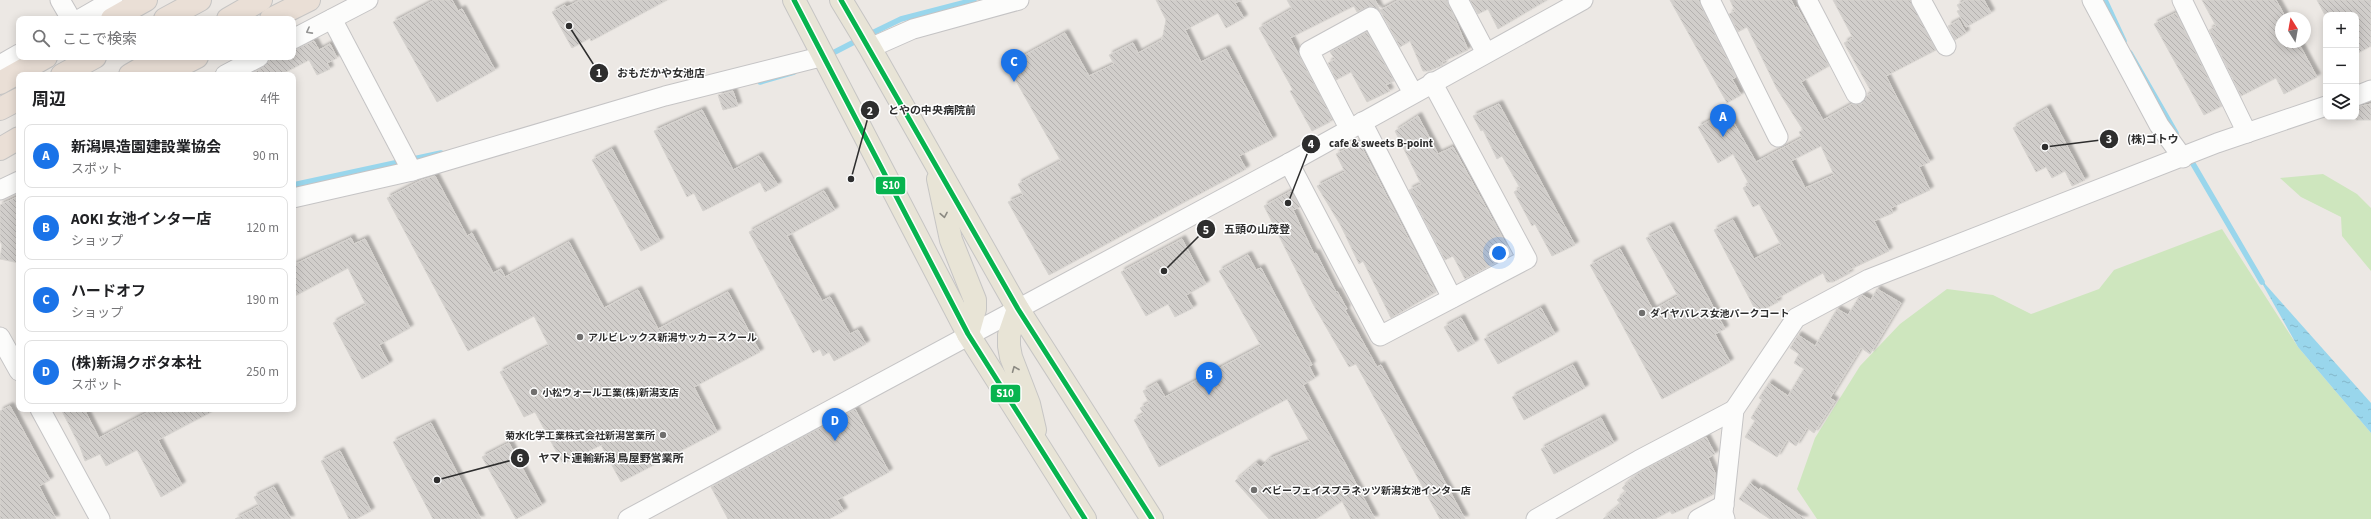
<!DOCTYPE html>
<html lang="ja">
<meta charset="utf-8">
<style>
body{margin:0;font-family:"Source Sans 3","Noto Sans JP",sans-serif;background:#f6f6f6;color:#202124}
.controls{position:absolute;right:12px;top:12px;display:grid;overflow:hidden;border-radius:8px;box-shadow:0 2px 10px #0003}
.controls button{width:36px;height:36px;display:grid;place-items:center;padding:0;border:0;border-bottom:1px solid #e0e0e0;background:#fff;color:#202124;font:20px sans-serif}
.compass{position:absolute;left:2275px;top:12px;width:36px;height:36px;border-radius:50%;background:#fff;box-shadow:0 2px 10px #0003;rotate:349deg}
.you{position:absolute;left:1499px;top:253px;width:14px;height:14px;margin:-10px;border:3px solid #fff;border-radius:50%;background:#1a73e8;box-shadow:0 0 0 6px #1a73e833}
.badge{display:grid;place-items:center;width:26px;height:26px;border-radius:50%;background:#1a73e8;color:#fff;font-size:13px;font-weight:700}
.pin{position:absolute;translate:-50% -33px;filter:drop-shadow(0 1px 2px #0008)}
.pin::after{content:'';position:absolute;top:21px;width:14px;height:12px;background:inherit;clip-path:polygon(0 0,100% 0,50% 100%)}
.list{margin:0;padding:0;list-style:none}
h2{display:flex;justify-content:space-between;align-items:center;height:52px;margin:0;padding:0 16px;font-size:17px}
h2 small{font-size:13px;font-weight:400;color:#757577}
.list li{display:grid;grid-template-columns:26px 1fr auto;gap:12px;align-items:center;box-sizing:border-box;height:64px;margin:0 8px 8px;padding:0 8px;border:1px solid #e0e0e0;border-radius:8px}
.list b{display:block;font-size:15px;white-space:nowrap}
.list p{margin:0;font-size:13px;white-space:nowrap;color:#757577}
.list em{font-size:13px;font-style:normal;color:#757577}
.icon{flex:none;width:22px;height:22px;fill:none;stroke:currentColor;stroke-width:2;stroke-linecap:round;stroke-linejoin:round}
.map{position:relative;flex:none;width:2371px;height:519px;overflow:hidden}
.search{position:absolute;background:#fff;box-shadow:0 2px 10px #0003;left:16px;top:16px;width:280px;height:44px;display:flex;align-items:center;gap:10px;box-sizing:border-box;padding:0 14px;border-radius:8px;color:#757577;font-size:15px}
.panel{position:absolute;background:#fff;box-shadow:0 2px 10px #0003;left:16px;top:72px;width:280px;height:340px;border-radius:8px}
.map>svg:first-child{display:block}
.grass{fill:#cee6be}
.water{fill:url(#water-ripples)}
.lines{fill:none;stroke-linecap:round;stroke-linejoin:round}
.stream{stroke:#99d6ec;stroke-width:5.5}
.building{fill:url(#building-back-hatch);stroke:#d7d4d0;fill-rule:evenodd;filter:url(#shadow)}
.minor-casing{stroke:#c5c4c5;stroke-width:21}
.major-casing{stroke:#c6c5c4;stroke-width:24}
.highway-casing{stroke:#c6c5c4;stroke-width:24}
.minor{stroke:#fcfcfb;stroke-width:19}
.major{stroke:#e8e4d6;stroke-width:22}
.highway{stroke:#eadfd6;stroke-width:22}
.bus-1-casing{stroke:#fff;stroke-width:8}
.bus-1{stroke:#07b44f;stroke-width:5}
.oneway{stroke:#959594}
.oneway2{stroke:#8b8982}
.poi-dot{fill:#706f6e;stroke:#fff;stroke-width:1.5}
.labels{text-anchor:middle;stroke-width:3;stroke-linejoin:round;paint-order:stroke}
.poi-label{font-size:10px;font-weight:bold;fill:#2e2e2e;stroke:#fff;text-anchor:start}
.leader{fill:none;stroke:#2e2e2e;stroke-width:1.5}
.callout-dot{fill:#2e2e2e;stroke:#fff;stroke-width:1.5}
.mark-label{font-size:12px;text-anchor:middle;font-weight:bold;fill:#fff}
.callout-label{font-size:11px;text-anchor:middle;font-weight:bold;fill:#2e2e2e;stroke:#fff;stroke-width:3;stroke-linejoin:round;paint-order:stroke}
.line-badge{stroke:#fff;stroke-width:1.5}
.badge-label{font-size:11px;text-anchor:middle;font-weight:bold;fill:#fff}
</style>
<div class="map">
<svg width="2371" height="519" viewBox="0 0 2371 519">
<defs>
<pattern id="water-ripples" width="26" height="14" patternUnits="userSpaceOnUse"><rect width="26" height="14" fill="#99d6ec"/><path d="M2 4q2-2 4 0t4 0M15 11q2-2 4 0t4 0" fill="none" stroke="#84b8cb"/></pattern>
<pattern id="building-back-hatch" width="6" height="6" patternUnits="userSpaceOnUse"><rect width="6" height="6" fill="#d1cecb"/><path d="M-1 5l2 2M0 0l6 6M5-1l2 2" fill="none" stroke="#b4b1af"/></pattern>
<filter id="shadow"><feDropShadow dx="3.5" dy="-3.5" stdDeviation="1" flood-color="#0004"/></filter>
</defs>
<rect width="100%" height="100%" fill="#ece8e4"/>
<g class="grass">
<path d="M2323,174L2357,194L2371,208V271L2342,236L2341,217L2301,197L2280,178Z"/>
<path d="M2222,229L2298,347L2371,433V519H1817L1797,489L1815,438L1860,366L1900,324L1947,289L1993,295L2031,314L2099,289L2114,270Z"/>
</g>
<path class="water" d="M2258,276L2371,403V433L2298,347Z"/>
<g class="lines">
<g class="stream">
<path d="M2105,0L2124,41"/>
<path d="M868,35L901,19L974,0"/>
<path d="M2130,53L2176,133"/>
<path d="M829,55L860,39"/>
<path d="M760,82L794,72"/>
<path d="M2189,157L2262,282"/>
<path d="M293,185L441,153"/>
</g>
</g>
<g class="building">
<path d="M435,0H452L458,11L462,9L495,70L437,102L393,22Z"/>
<path d="M580,0H667L591,41L590,38L572,48L552,12L565,5L567,7Z"/>
<path d="M1156,0H1242L1235,3L1244,18L1226,28L1218,13L1185,30L1201,62L1226,49L1273,139L1239,156L1246,169L1049,275L1008,202L1023,195L1018,184L1061,161L1007,65L1065,33L1089,76L1114,64L1109,55L1133,43L1138,53L1162,40L1166,20Z"/>
<path d="M1287,0H1375L1380,10L1399,0H1447L1468,50L1442,62L1443,65L1429,71H1423L1410,41L1400,47L1381,12L1372,6L1357,12L1354,6L1290,38L1332,118L1329,120L1330,122L1312,131L1290,91L1293,90L1259,28L1292,9Z"/>
<path d="M1470,0H1547L1498,29L1488,9L1478,14Z"/>
<path d="M1670,0H1698L1736,77L1732,79L1741,95L1727,103Z"/>
<path d="M1730,0H1791L1795,8L1797,7L1829,66L1801,82L1823,120L1852,104H1861L1866,96L1872,93L1844,43L1853,38L1833,0H1910L1936,50L1886,76L1930,162L1919,167L1930,190L1891,208L1893,213L1874,221L1889,251L1847,271L1850,273L1833,282H1827L1823,273L1776,299L1778,302L1757,313L1714,230L1733,220L1754,259L1781,245L1759,204L1753,207L1743,188L1749,184L1733,154L1718,163L1698,127L1727,111L1756,162L1802,138L1799,132L1803,130L1777,89L1747,27L1738,32L1729,14L1735,11ZM1821,146L1834,175L1805,188L1791,161Z"/>
<path d="M1966,0H1984L1991,13L1966,27L1957,11L1960,10L1957,5Z"/>
<path d="M2202,0H2276L2286,18H2281V42H2298L2317,77L2284,94L2276,78L2241,96L2209,30L2216,26Z"/>
<path d="M2317,0H2371V46L2356,54V15H2325Z"/>
<path d="M2176,13L2222,106L2204,115L2154,24Z"/>
<path d="M1959,20L1966,33L1955,40L1948,26Z"/>
<path d="M1367,32L1394,81L1386,85L1390,91L1367,102L1351,72L1336,80L1328,63L1335,59L1330,52Z"/>
<path d="M314,41L319,50L330,44L337,58L327,63L330,69L317,75L309,60L280,75H249L264,66L272,57H293V50Z"/>
<path d="M733,91L738,106L723,110L718,95Z"/>
<path d="M1499,104L1575,245L1552,256L1535,224L1532,226L1514,192L1520,188L1502,156L1497,159L1483,130L1481,131L1473,116Z"/>
<path d="M2371,104V120H2356V107Z"/>
<path d="M2047,108L2085,180L2072,186L2065,171L2052,178L2046,167L2036,172L2013,128Z"/>
<path d="M702,110L733,170L759,156L778,185L765,192L760,182L703,211L694,193L687,197L654,131Z"/>
<path d="M1418,116L1438,154L1453,147L1507,246L1500,250L1503,257L1497,262L1465,279L1453,256L1445,260L1409,190L1421,184L1395,131Z"/>
<path d="M1359,142L1436,292L1391,318L1363,261L1359,264L1341,226L1317,186L1345,172L1336,154Z"/>
<path d="M612,149L660,241L641,251L592,160Z"/>
<path d="M435,176L467,236L472,233L493,273L501,269L505,277L569,242L604,308L638,290L658,329L728,292L760,352L694,387L717,432L621,482L601,445L563,464L535,412L524,417L500,372L549,346L534,316L468,351L387,198L422,180Z"/>
<path d="M824,191L835,210L787,236L822,301L830,297L850,334L858,330L866,344L834,361L829,352L823,356L820,349L813,353L749,232Z"/>
<path d="M1291,191L1300,207L1293,210L1314,254L1316,253L1336,292L1337,291L1347,309L1345,310L1377,367L1381,365L1465,519H1440L1356,364L1349,367L1313,304L1264,206Z"/>
<path d="M19,196V263L0,259L2,245L0,241V205Z"/>
<path d="M1670,226L1725,329L1715,334L1730,362L1662,399L1590,265L1620,249L1653,310L1678,296L1646,238Z"/>
<path d="M351,238L354,244L365,239L410,328L379,345L389,364L362,379L333,323L366,305L348,268L293,297V265Z"/>
<path d="M1182,239L1206,284L1186,295L1193,308L1175,317L1168,304L1146,316L1121,272Z"/>
<path d="M1248,255L1256,270L1261,268L1312,365L1309,366L1315,378L1303,385L1375,519H1351L1342,501L1316,519H1269L1235,481L1256,463L1261,467L1269,459L1310,442L1287,399L1159,467L1134,420L1144,414L1140,408L1149,403L1143,391L1157,383L1165,397L1261,346L1219,271Z"/>
<path d="M1877,289L1901,303L1870,354L1861,348L1830,398L1835,401L1814,433L1807,428L1796,446L1787,440L1777,457L1745,437L1755,421L1751,418L1762,400L1759,398L1769,383L1788,396L1804,369L1794,363L1799,354L1790,348L1798,335L1815,346L1837,309L1848,315L1859,297L1862,295L1871,300Z"/>
<path d="M1541,308L1555,334L1498,364L1484,339Z"/>
<path d="M1461,318L1475,343L1458,352L1444,327Z"/>
<path d="M1573,365L1585,388L1524,420L1512,397Z"/>
<path d="M10,406L50,480L39,486L56,519H0V411Z"/>
<path d="M61,409H84L99,438L154,409H217L158,440L182,485L161,497L137,450L106,466L100,454L85,461L80,447Z"/>
<path d="M855,409L889,472L837,500L844,511L829,519H728L711,487Z"/>
<path d="M1601,418L1614,443L1554,474L1541,449Z"/>
<path d="M431,423L481,519H433L393,442Z"/>
<path d="M1706,437L1715,454L1708,458L1715,473L1714,494L1672,514L1670,511L1655,519H1603L1621,504L1617,500L1626,492L1622,488L1638,473Z"/>
<path d="M509,443L542,505L516,519L482,457Z"/>
<path d="M340,451L371,511L356,519H349L321,461Z"/>
<path d="M1750,483L1759,490L1760,488L1805,519H1770L1739,499Z"/>
<path d="M274,487L291,519H235L259,506L254,497Z"/>
</g>
<g class="lines">
<defs>
<g id="minor">
<path d="M60,0L71,19"/>
<path d="M1458,0L1486,53"/>
<path d="M1710,0L1778,137"/>
<path d="M1807,0L1856,94"/>
<path d="M1921,0L1946,46"/>
<path d="M2092,0L2159,125L2183,158"/>
<path d="M2182,0L2247,133"/>
<path d="M80,19L113,0"/>
<path d="M332,19L412,171"/>
<path d="M293,39L368,0"/>
<path d="M870,48L913,29L1019,0"/>
<path d="M0,65L19,54"/>
<path d="M225,75L259,57"/>
<path d="M2356,96L2371,90"/>
<path d="M1362,122L1452,298"/>
<path d="M1349,128L1309,51L1371,17L1413,93"/>
<path d="M1289,163L1380,336L1527,259L1432,82"/>
<path d="M0,190L19,181"/>
<path d="M293,198L412,171L665,96L824,56"/>
<path d="M0,337L19,371"/>
<path d="M40,409L100,519"/>
<path d="M628,519L1289,163L1583,0"/>
<path d="M1536,519L1639,460L1734,410"/>
<path d="M1698,519L1724,505"/>
<path d="M1725,519L1723,513L1734,410L1796,318L1869,279L2217,143L2326,106"/>
</g>
<g id="major">
<path d="M794,0L968,334L1085,519"/>
<path d="M841,0L870,48L1018,309L1152,519"/>
<path d="M938,179L951,240L975,300V309L968,334"/>
<path d="M1018,309L1009,335V346L1011,357L1029,404L1035,430"/>
</g>
<g id="highway">
<path d="M112,19L146,0"/>
<path d="M165,19L200,0"/>
<path d="M228,19L261,0"/>
<path d="M271,19L309,0"/>
<path d="M62,75L95,57"/>
<path d="M130,75L161,57"/>
<path d="M162,75L197,57"/>
<path d="M0,83L46,57"/>
<path d="M0,109L19,99"/>
<path d="M0,149L19,138"/>
</g>
</defs>
<use href="#minor" class="minor-casing"/>
<use href="#major" class="major-casing"/>
<use href="#highway" class="highway-casing"/>
<use href="#minor" class="minor"/>
<use href="#major" class="major"/>
<use href="#highway" class="highway"/>
<defs>
<g id="bus-1">
<path d="M794,0L968,334L1085,519"/>
<path d="M841,0L1018,309L1152,519"/>
</g>
</defs>
<use href="#bus-1" class="bus-1-casing"/>
<use href="#bus-1" class="bus-1"/>
</g>
<defs><path id="oneway-chevron" d="M-2-3.5L2.5 0L-2 3.5" fill="none" stroke-width="1.6" stroke-linecap="round" stroke-linejoin="round"/></defs>
<use class="oneway" href="#oneway-chevron" transform="translate(309 31) rotate(152)"/>
<g class="oneway2">
<use href="#oneway-chevron" transform="translate(944 215) rotate(80)"/>
<use href="#oneway-chevron" transform="translate(1015 369) rotate(-112)"/>
</g>
<g class="poi-dot">
<circle cx="1642" cy="313" r="4"/>
<circle cx="580" cy="337" r="4"/>
<circle cx="534" cy="392" r="4"/>
<circle cx="663" cy="435" r="4"/>
<circle cx="1254" cy="490" r="4"/>
</g>
<g class="labels">
<g class="poi-label">
<text x="1650" y="317">ダイヤパレス女池パークコート</text>
<text x="588" y="341">アルビレックス新潟サッカースクール</text>
<text x="542" y="396">小松ウォール工業(株)新潟支店</text>
<text x="655" y="439" text-anchor="end">菊水化学工業株式会社新潟営業所</text>
<text x="1262" y="494">ベビーフェイスプラネッツ新潟女池インター店</text>
</g>
</g>
<path class="leader" d="M569 26L599 73M851 179L870 110M2045 147L2109 139M1288 203L1311 144M1164 271L1206 229M437 480L520 458"/>
<g class="callout-dot">
<circle cx="569" cy="26" r="4"/>
<circle cx="851" cy="179" r="4"/>
<circle cx="2045" cy="147" r="4"/>
<circle cx="1288" cy="203" r="4"/>
<circle cx="1164" cy="271" r="4"/>
<circle cx="437" cy="480" r="4"/>
<circle cx="599" cy="73" r="10"/>
<circle cx="870" cy="110" r="10"/>
<circle cx="2109" cy="139" r="10"/>
<circle cx="1311" cy="144" r="10"/>
<circle cx="1206" cy="229" r="10"/>
<circle cx="520" cy="458" r="10"/>
</g>
<g class="mark-label">
<text x="599" y="77">1</text>
<text x="870" y="115">2</text>
<text x="2109" y="143">3</text>
<text x="1311" y="148">4</text>
<text x="1206" y="234">5</text>
<text x="520" y="462">6</text>
</g>
<g class="callout-label">
<text x="661" y="77">おもだかや女池店</text>
<text x="932" y="114">とやの中央病院前</text>
<text x="2153" y="143">(株)ゴトウ</text>
<text x="1381" y="147">cafe &amp; sweets B-point</text>
<text x="1257" y="233">五頭の山茂登</text>
<text x="611" y="462">ヤマト運輸新潟 鳥屋野営業所</text>
</g>
<g class="line-badge">
<rect x="875" y="176" width="31" height="19" rx="4" fill="#07b44f"/>
<rect x="990" y="384" width="31" height="19" rx="4" fill="#07b44f"/>
</g>
<g class="badge-label">
<text x="891" y="189">S10</text>
<text x="1005" y="397">S10</text>
</g>
</svg>
<div class="controls">
<button>+</button>
<button>−</button>
<button><svg class="icon" aria-label="layers" viewBox="0 0 24 24"><path d="M12 4l9 5-9 5-9-5zM3 14l9 5 9-5"/></svg></button>
</div>
<svg class="compass" viewBox="-18 -18 36 36"><path d="M0-13l5 13h-10z" fill="#e53935"/><path d="M0 13l5-13h-10z" fill="#757577"/></svg>
<div class="you"></div>
<div class="pin badge" style="left:1723px;top:137px">A</div>
<div class="pin badge" style="left:1209px;top:395px">B</div>
<div class="pin badge" style="left:1014px;top:82px">C</div>
<div class="pin badge" style="left:835px;top:441px">D</div>
<div class="search"><svg class="icon" aria-label="search" viewBox="0 0 24 24"><circle cx="10" cy="10" r="6"/><path d="M15 15l6 6"/></svg>ここで検索</div>
<section class="panel">
<h2>周辺<small>4件</small></h2>
<ul class="list">
<li><span class="badge">A</span><div><b>新潟県造園建設業協会</b><p>スポット</p></div><em>90 m</em></li>
<li><span class="badge">B</span><div><b>AOKI 女池インター店</b><p>ショップ</p></div><em>120 m</em></li>
<li><span class="badge">C</span><div><b>ハードオフ</b><p>ショップ</p></div><em>190 m</em></li>
<li><span class="badge">D</span><div><b>(株)新潟クボタ本社</b><p>スポット</p></div><em>250 m</em></li>
</ul>
</section>
</div>
